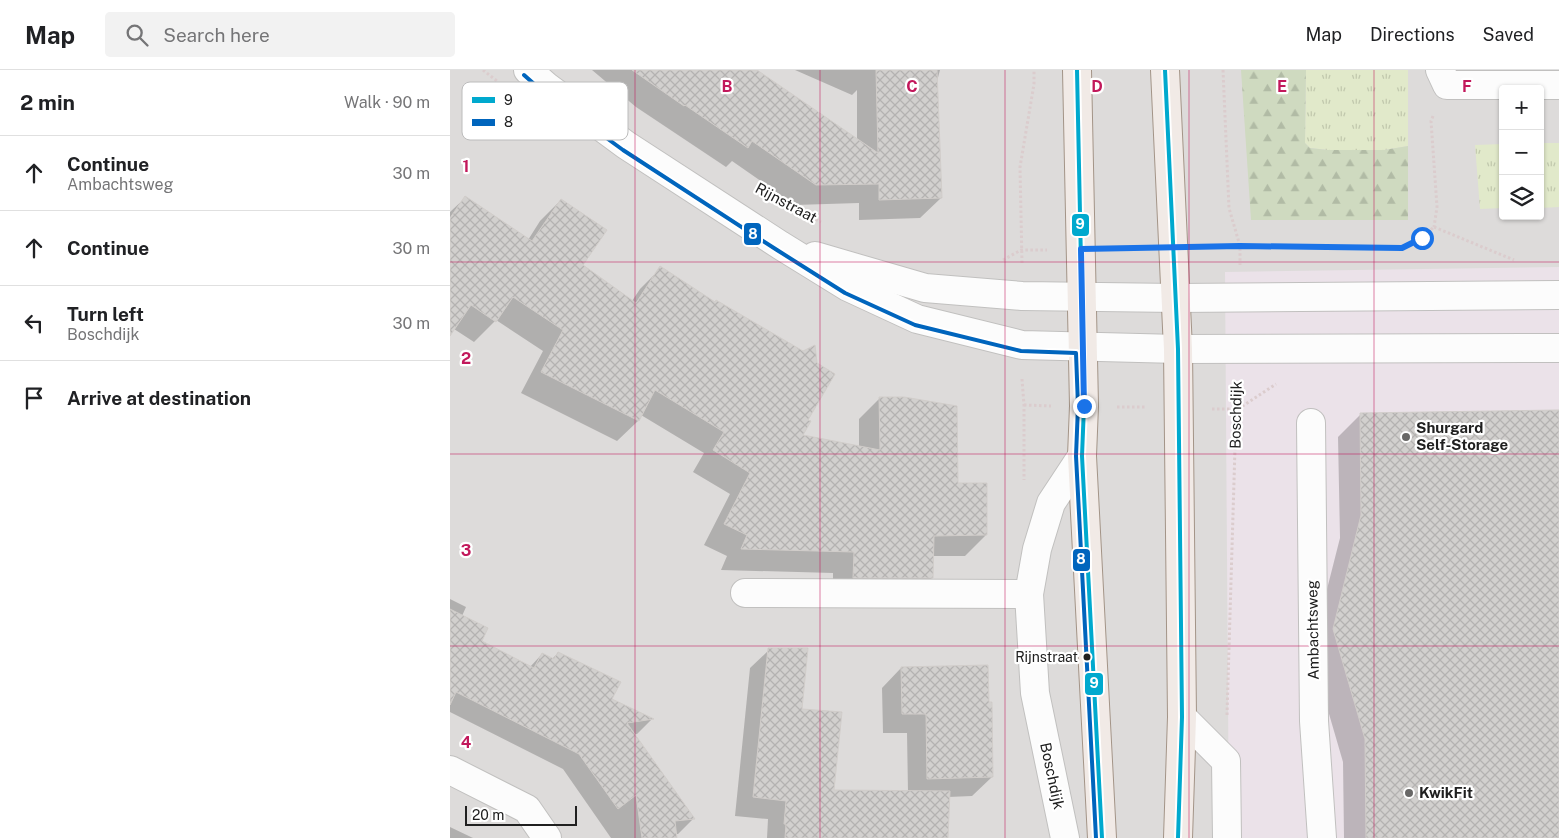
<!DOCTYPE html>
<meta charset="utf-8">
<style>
body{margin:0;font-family:"Public Sans",sans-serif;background:#f2f2f2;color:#202124}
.controls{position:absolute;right:15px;top:15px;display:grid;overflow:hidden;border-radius:5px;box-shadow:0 1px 4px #0004}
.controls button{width:45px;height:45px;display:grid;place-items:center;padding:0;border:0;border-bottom:1px solid #e0e0e0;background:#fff;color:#202124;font:25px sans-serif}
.scale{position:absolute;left:15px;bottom:12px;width:112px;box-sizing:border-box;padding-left:5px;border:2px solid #202020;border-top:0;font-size:14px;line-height:18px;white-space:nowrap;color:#202020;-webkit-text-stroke:4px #fff;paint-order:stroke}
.stop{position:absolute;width:15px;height:15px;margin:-11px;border:4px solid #1a73e8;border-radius:50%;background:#fff}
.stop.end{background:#1a73e8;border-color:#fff;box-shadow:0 1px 5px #0008}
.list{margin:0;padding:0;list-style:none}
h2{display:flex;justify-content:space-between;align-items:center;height:65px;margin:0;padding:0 20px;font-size:21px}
h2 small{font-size:16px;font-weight:400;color:#757577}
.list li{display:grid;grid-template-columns:32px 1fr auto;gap:15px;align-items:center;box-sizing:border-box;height:75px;padding:0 20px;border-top:1px solid #e0e0e0}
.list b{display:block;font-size:19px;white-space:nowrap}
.list p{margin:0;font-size:16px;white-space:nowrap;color:#757577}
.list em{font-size:16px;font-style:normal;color:#757577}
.icon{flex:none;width:28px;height:28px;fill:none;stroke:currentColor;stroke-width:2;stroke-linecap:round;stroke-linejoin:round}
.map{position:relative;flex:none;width:1109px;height:768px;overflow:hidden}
header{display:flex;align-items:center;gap:30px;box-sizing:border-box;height:70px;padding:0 25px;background:#fff;border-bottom:1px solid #e0e0e0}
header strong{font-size:24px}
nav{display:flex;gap:28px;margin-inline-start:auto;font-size:18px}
.search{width:350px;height:45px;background:#f2f2f2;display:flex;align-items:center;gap:12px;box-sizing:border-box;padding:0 18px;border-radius:5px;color:#757577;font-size:19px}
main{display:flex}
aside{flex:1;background:#fff}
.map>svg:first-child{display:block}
.residential{fill:#dddbda;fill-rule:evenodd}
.industrial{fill:#ebe2e9}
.grass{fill:url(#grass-tufts)}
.forest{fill:url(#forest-firs)}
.shadow{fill:#0003}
.building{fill:url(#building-cross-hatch);stroke:#d1cdca}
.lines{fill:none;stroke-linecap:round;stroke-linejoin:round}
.minor-casing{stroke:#c1c0bf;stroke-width:30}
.major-casing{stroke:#a39487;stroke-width:30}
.path{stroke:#dbcccd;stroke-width:3;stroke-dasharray:2.5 2.5;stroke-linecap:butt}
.minor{stroke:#fcfcfc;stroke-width:28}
.major{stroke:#f1eae6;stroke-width:28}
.bus-1-casing{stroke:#fff;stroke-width:8}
.bus-2-casing{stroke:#fff;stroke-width:8}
.bus-1{stroke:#00a9ce;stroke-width:4}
.bus-2{stroke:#0065bd;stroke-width:4}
.route{stroke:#1a73e8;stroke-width:6}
.grid{fill:none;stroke:#c2185b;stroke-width:1;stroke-opacity:0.55}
.poi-dot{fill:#686766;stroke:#fff;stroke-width:2}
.bus-dot{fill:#202020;stroke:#fff;stroke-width:2}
.labels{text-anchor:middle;stroke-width:4.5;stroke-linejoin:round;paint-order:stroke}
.bus-label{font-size:14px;fill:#202020;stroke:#fff;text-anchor:end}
.street-label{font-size:15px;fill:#202020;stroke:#fff}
.poi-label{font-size:15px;font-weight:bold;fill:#202020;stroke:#fff;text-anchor:start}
.key{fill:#fff;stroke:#bcbcbc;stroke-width:1}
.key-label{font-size:14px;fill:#202020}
.grid-label{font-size:16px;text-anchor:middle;font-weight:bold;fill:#c2185b;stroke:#fff;stroke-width:4.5;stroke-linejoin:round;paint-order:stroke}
.line-badge{stroke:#fff;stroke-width:2}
.badge-label{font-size:14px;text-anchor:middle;font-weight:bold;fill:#fff}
</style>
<header>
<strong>Map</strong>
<div class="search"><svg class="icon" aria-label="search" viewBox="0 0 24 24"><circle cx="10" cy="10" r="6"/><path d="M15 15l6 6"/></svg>Search here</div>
<nav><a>Map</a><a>Directions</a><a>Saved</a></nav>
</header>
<main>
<aside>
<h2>2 min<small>Walk · 90 m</small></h2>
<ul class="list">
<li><svg class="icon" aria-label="ahead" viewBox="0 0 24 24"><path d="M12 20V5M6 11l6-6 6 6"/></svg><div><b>Continue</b><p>Ambachtsweg</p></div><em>30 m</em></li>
<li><svg class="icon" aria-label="ahead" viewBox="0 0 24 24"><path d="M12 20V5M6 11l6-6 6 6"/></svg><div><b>Continue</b></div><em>30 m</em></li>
<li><svg class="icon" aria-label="left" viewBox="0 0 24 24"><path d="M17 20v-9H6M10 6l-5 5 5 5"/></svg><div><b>Turn left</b><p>Boschdijk</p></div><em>30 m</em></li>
<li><svg class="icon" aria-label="arrive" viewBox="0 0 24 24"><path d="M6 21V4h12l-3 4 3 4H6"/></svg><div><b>Arrive at destination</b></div></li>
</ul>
</aside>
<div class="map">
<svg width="1109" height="768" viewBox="0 0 1109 768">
<defs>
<pattern id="grass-tufts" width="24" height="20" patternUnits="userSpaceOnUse" patternTransform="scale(1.25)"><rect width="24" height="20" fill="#e1e9ca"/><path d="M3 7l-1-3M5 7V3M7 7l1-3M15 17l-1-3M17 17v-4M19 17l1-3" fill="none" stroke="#c1c8ad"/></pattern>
<pattern id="forest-firs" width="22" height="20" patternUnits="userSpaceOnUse" patternTransform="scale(1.25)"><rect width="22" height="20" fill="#cfdac0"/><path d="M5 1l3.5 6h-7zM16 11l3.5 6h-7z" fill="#b1bba5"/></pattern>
<pattern id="building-cross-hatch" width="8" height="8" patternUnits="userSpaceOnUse" patternTransform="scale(1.25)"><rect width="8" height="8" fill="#d2d0ce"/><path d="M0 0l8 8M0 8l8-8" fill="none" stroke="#b4b2b1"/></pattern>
</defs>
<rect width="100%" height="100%" fill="#eeebe9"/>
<path class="residential" d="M0,0H1109V768H0ZM1053,19H1090V146H1053Z"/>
<path class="industrial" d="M1109,197V768H779L775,202Z"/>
<g class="grass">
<path d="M856,0H958V76L934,80H878L860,78L855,73Z"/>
<path d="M1090,73H1109V137L1090,138Z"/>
<path d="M1053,74V138L1030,139L1025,75Z"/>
</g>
<path class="forest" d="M791,0H856L855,73L860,78L878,80H934L958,76V150H801Z"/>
<g class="shadow">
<path d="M142,0H305L407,71V20L402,25L345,0H490L486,15L491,128L470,148L409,150V133L345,135L282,91L276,97L186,37Z"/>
<path d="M15,128L78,170L90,151L111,130L131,196L182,231L190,219L211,198L356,350L351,366L409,377V349L430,328L507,414L536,465L515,486H482V508L461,528H383V503L271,500L277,486L254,475L280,424L243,402L254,383L191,345L188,351L167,371L71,323L93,281L46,250L24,272L4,259L0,264V142Z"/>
<path d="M1109,341V768H894L893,692L861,582L890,468L888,367L910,345Z"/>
<path d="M0,529L16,537L12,546L30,572L80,597L92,584L102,589L108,583L161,629L202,649L187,664L184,665L243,749L228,764H225V768H161L113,699L0,642Z"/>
<path d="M319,580L351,640L382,721L458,722L457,663H433L432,618L451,598L542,707L522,726L498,727L497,768H317L318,749L285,746L300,598Z"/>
<path d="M0,757L23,768H0Z"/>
</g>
<g class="building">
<path d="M182,0H307L428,83L426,0H487L492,128L429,130V114L366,115L302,71L298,78L235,35L234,36Z"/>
<path d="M15,126L82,171L111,129L157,160L133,195L186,233L210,196L265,232L266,230L353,281L365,275L367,293L385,304L358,350L361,351L353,365L430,380L429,327H454L507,336L508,413H537V465L484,466L483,508H403L404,482L291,479L297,465L274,454L300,403L263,380L274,362L205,320L189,351L91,302L113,260L63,227L46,252L21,235L0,266V148Z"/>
<path d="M1109,340V768H916L915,669L883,559L911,445L910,343Z"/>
<path d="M0,539L38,558L32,571L84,598L92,583L104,589L108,582L171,612L162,629L204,649L177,653L245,749L225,751L227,768H192L186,725L168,739L129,684L6,622L0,635Z"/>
<path d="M318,578H358L352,639L392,642L384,720L500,721L498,768H335L336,754H334L336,731L303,727Z"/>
<path d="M538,595L539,632H542L543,707L477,709L476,644H452L451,597Z"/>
</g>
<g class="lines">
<defs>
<g id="minor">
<path d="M78,0L96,16L176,75L330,175L398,217L467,249L572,275L728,279L1109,278"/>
<path d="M990,0L997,15H1109"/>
<path d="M365,186L475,218L572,226L727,228L1109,225"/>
<path d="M861,353L864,651L872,768"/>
<path d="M295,523L579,524"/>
<path d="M732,647L776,691L777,768"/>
<path d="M0,700L77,739L97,768"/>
<path d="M615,768L585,623L579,524L587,479L601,433L632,386"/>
</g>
<g id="major">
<path d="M627,0L634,336L632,386L652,768"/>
<path d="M715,0L728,279L732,647L728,768"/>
</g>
</defs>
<use href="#minor" class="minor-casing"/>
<use href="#major" class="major-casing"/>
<g class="path">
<path d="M33,0L47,11"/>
<path d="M773,0L779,138L790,176V195"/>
<path d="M983,46L981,51L987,137L984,157"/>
<path d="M321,127L371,152"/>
<path d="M984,157L1064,190"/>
<path d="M756,177H952L971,168L984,157"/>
<path d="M664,178H690"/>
<path d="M553,190L571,180H597"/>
<path d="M572,193L570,97L584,14V0"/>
<path d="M572,309L574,335V410"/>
<path d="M574,335L601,336"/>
<path d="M667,337H696"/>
<path d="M762,339H787"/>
<path d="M788,339L826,314"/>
<path d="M777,645L787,311"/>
</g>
<use href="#minor" class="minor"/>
<use href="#major" class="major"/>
<defs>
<g id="bus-1">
<path d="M627,0L634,336L632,386L652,768"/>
<path d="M715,0L728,279L732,647L728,768"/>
</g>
<path id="bus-2" d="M74,5L92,21L173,80L327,180L395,223L465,255L571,281L626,283L628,336L626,386L646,768"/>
</defs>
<use href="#bus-1" class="bus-1-casing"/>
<use href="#bus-2" class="bus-2-casing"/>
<use href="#bus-1" class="bus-1"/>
<use href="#bus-2" class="bus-2"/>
</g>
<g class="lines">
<path class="route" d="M634,336L631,179L790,176L952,178L972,168"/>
</g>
<path class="grid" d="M185,0V768M370,0V768M555,0V768M739,0V768M924,0V768M0,192H1109M0,384H1109M0,576H1109"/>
<g class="poi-dot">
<circle cx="956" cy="367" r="5"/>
<circle cx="959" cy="723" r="5"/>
</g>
<circle class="bus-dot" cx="637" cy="587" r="4.5"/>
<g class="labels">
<g class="bus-label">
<text x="628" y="592">Rijnstraat</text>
</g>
<g class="street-label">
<text transform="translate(336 133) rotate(28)" y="5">Rijnstraat</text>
<text transform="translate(786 345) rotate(-89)" y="5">Boschdijk</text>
<text transform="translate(863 560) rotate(-91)" y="5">Ambachtsweg</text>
<text transform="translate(602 706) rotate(78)" y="5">Boschdijk</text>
</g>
<g class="poi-label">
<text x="966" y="363">Shurgard<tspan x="966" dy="17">Self-Storage</tspan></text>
<text x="969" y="728">KwikFit</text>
</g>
</g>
<rect x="12" y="12" width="166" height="58" rx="8" class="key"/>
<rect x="22" y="27" width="23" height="6" fill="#00a9ce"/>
<rect x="22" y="49" width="23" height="7" fill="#0065bd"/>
<g class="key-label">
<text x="54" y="35">9</text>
<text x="54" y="57">8</text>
</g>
<g class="grid-label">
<text x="277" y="22">B</text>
<text x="462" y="22">C</text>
<text x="647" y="22">D</text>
<text x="832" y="22">E</text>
<text x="1017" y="22">F</text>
<text x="16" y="102">1</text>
<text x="16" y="294">2</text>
<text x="16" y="486">3</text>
<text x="16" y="678">4</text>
</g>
<g class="line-badge">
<rect x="621" y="143" width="19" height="24" rx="5" fill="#00a9ce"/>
<rect x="293" y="152" width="19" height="24" rx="5" fill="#0065bd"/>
<rect x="622" y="478" width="19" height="24" rx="5" fill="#0065bd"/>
<rect x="634" y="602" width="20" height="24" rx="5" fill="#00a9ce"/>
</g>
<g class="badge-label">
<text x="630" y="159">9</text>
<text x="303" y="169">8</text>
<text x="631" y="494">8</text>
<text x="644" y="618">9</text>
</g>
</svg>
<div class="controls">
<button>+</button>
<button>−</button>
<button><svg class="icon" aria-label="layers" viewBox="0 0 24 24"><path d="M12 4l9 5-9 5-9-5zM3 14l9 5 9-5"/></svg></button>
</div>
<div class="scale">20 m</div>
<div class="stop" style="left:972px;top:168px"></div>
<div class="stop end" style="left:634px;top:336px"></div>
</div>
</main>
